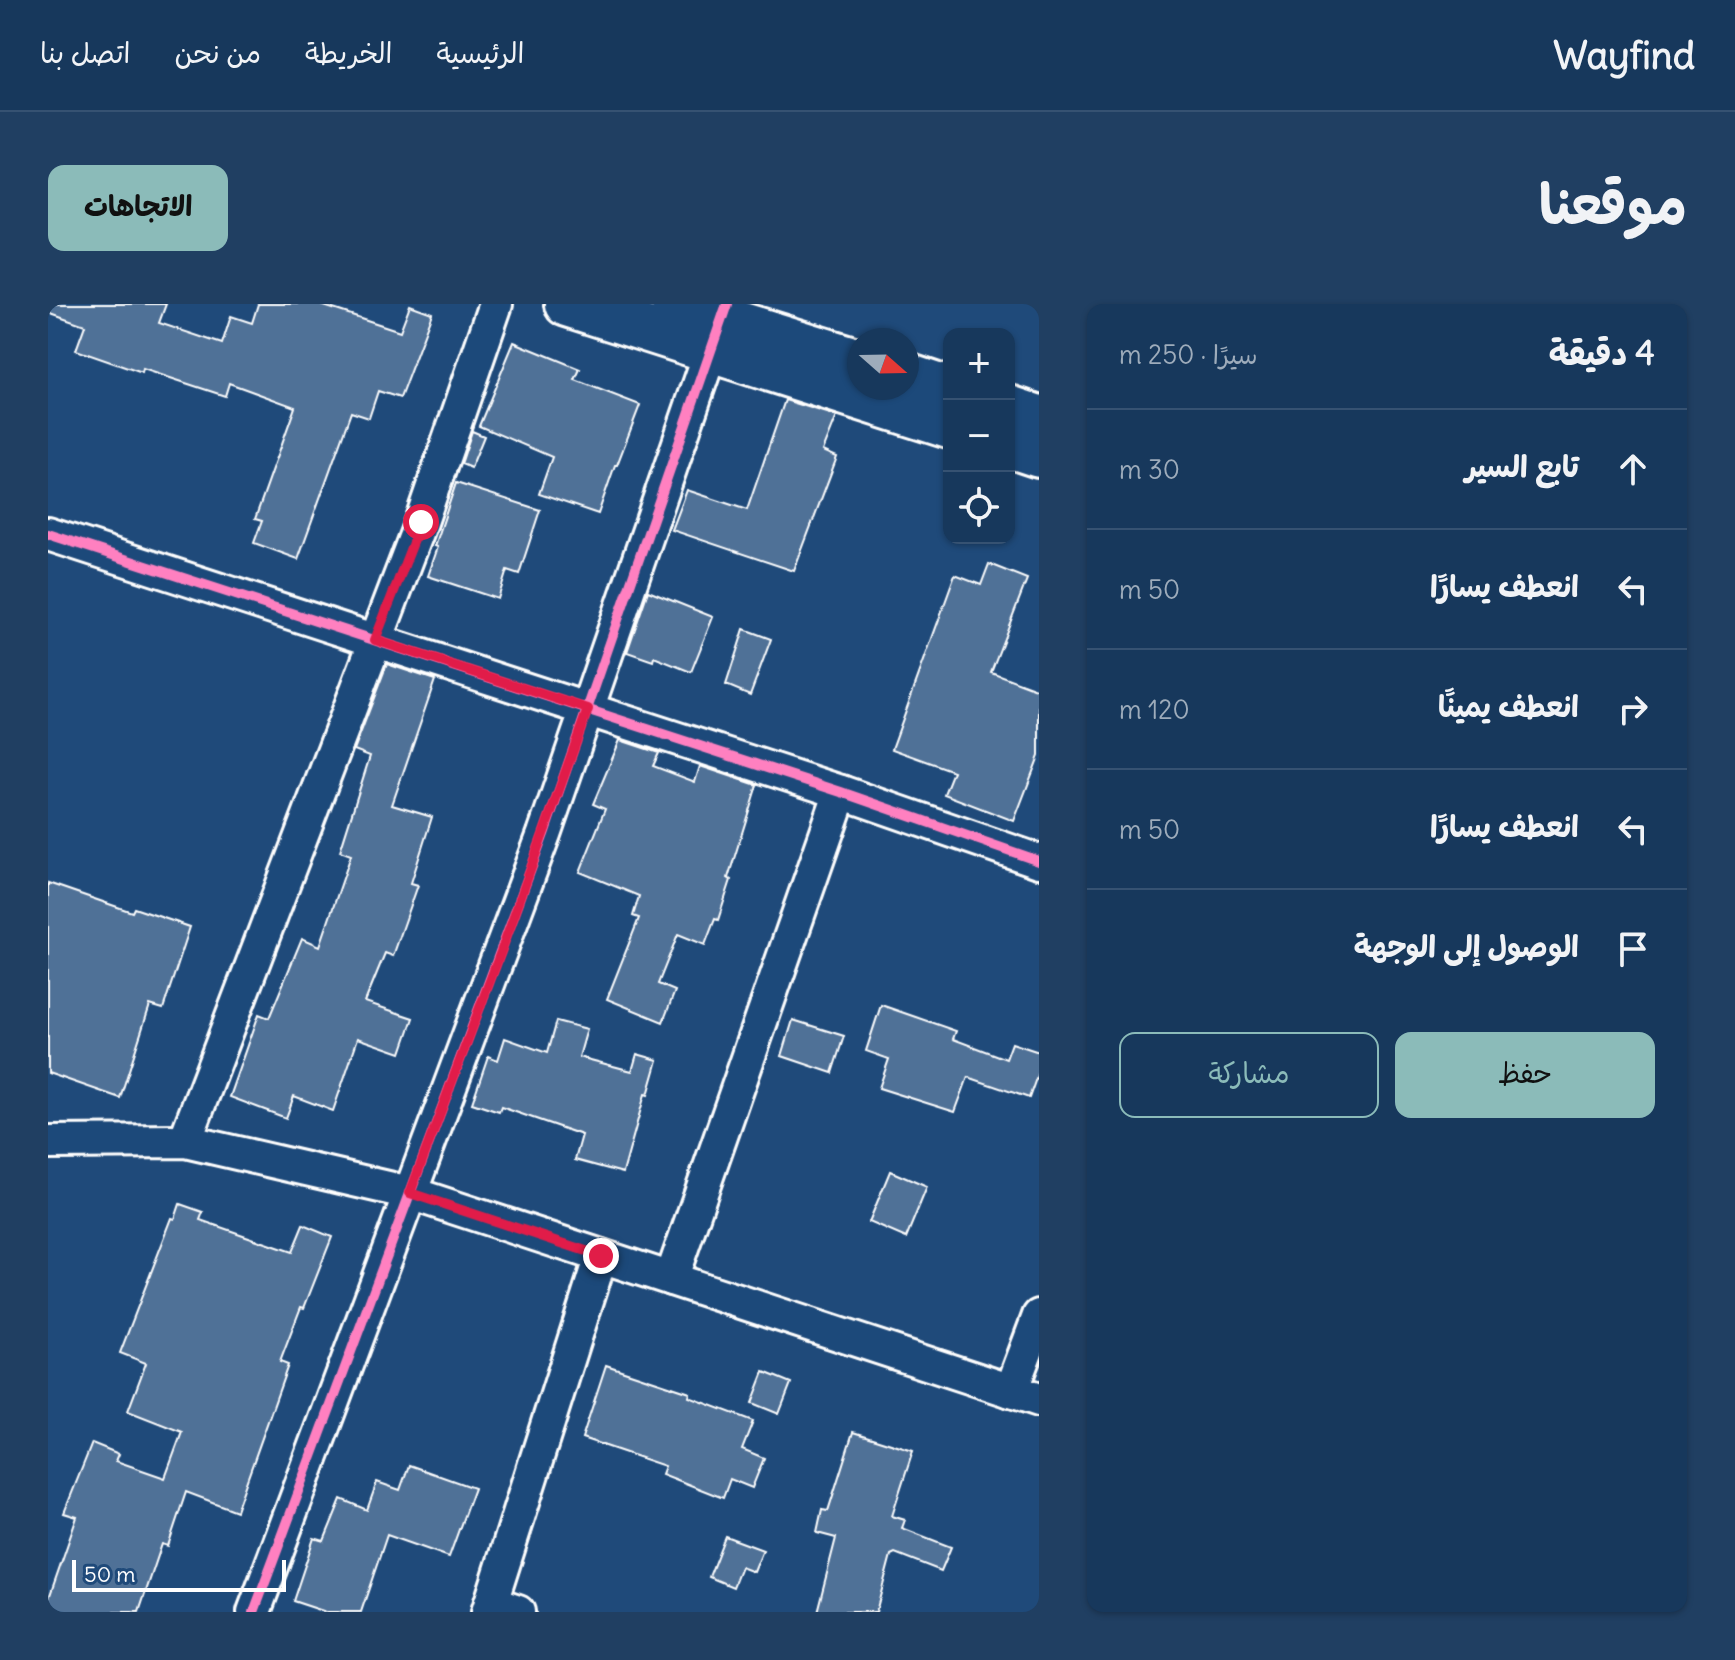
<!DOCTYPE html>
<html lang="ar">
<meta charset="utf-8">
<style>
body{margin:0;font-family:Delius,"Playpen Sans Arabic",sans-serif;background:#203f62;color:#f1f3f6;direction:rtl}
.controls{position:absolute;right:24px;top:24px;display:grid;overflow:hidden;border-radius:16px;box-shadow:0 2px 6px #0004}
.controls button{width:72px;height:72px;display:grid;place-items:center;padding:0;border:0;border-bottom:2px solid #365272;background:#17385c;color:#f1f3f6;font:40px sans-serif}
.compass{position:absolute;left:799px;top:24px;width:72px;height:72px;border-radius:50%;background:#17385c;box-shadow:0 2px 6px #0004;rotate:110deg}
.scale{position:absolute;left:24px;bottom:20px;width:214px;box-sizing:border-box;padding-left:8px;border:4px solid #fff;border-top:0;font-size:22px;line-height:28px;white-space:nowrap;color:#fff;-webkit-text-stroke:6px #1f4a7a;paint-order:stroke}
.stop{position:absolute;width:24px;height:24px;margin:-18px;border:6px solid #e11d48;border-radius:50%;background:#fff}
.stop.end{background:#e11d48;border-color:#fff;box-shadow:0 2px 8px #0008}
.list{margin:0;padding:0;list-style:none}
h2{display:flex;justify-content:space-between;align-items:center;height:104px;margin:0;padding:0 32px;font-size:34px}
h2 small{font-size:26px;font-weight:400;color:#9eacbb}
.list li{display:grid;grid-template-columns:52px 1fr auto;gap:24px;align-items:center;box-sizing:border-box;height:120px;padding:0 32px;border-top:2px solid #365272}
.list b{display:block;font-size:30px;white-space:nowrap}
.list em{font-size:26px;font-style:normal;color:#9eacbb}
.actions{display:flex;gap:16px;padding:24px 32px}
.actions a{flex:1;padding:18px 0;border:2px solid #8bbbb9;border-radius:16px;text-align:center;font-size:28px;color:#8bbbb9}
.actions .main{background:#8bbbb9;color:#111}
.icon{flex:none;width:44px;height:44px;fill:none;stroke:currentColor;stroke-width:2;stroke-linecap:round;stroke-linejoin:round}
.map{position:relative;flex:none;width:991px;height:1308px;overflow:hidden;direction:ltr;border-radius:16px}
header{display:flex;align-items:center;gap:48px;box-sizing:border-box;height:112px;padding:0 40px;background:#17385c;border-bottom:2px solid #365272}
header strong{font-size:38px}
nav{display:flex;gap:44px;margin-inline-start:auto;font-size:28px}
.intro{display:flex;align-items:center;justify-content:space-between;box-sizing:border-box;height:192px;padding:0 48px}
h1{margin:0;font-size:56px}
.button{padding:20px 36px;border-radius:16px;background:#8bbbb9;color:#111;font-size:28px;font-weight:700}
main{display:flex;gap:48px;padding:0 48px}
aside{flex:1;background:#17385c;border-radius:16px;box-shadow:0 2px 6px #0004}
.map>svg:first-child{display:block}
.building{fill:#507197;stroke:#fff;stroke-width:2}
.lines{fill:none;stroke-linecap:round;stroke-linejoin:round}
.minor-casing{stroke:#fff;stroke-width:38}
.secondary-casing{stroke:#fff;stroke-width:50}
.minor{stroke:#1f4a7a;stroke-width:32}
.secondary{stroke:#1f4a7a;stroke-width:44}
.cycleway-casing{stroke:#1f4a7a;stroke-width:15}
.cycleway{stroke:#ff80c0;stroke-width:10}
.route{stroke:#e11d48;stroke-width:10}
</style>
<header>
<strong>Wayfind</strong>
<nav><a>الرئيسية</a><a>الخريطة</a><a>من نحن</a><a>اتصل بنا</a></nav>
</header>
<div class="intro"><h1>موقعنا</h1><a class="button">الاتجاهات</a></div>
<main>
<aside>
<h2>4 دقيقة<small>سيرًا · 250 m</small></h2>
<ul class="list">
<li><svg class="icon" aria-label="ahead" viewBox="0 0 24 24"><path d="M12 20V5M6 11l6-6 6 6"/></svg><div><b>تابع السير</b></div><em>30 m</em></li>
<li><svg class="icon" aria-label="left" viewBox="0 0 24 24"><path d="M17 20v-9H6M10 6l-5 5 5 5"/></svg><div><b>انعطف يسارًا</b></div><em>50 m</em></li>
<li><svg class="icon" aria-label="right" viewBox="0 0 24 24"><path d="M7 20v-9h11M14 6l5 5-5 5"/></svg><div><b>انعطف يمينًا</b></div><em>120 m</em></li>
<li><svg class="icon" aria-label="left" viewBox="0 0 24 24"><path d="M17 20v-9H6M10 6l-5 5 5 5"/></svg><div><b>انعطف يسارًا</b></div><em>50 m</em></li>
<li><svg class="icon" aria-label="arrive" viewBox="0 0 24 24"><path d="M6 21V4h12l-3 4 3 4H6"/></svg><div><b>الوصول إلى الوجهة</b></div></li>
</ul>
<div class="actions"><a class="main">حفظ</a><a>مشاركة</a></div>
</aside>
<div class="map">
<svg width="991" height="1308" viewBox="0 0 991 1308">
<rect width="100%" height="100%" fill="#1f4a7a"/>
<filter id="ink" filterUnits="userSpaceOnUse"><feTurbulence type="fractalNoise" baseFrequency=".0125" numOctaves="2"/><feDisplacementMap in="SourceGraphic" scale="16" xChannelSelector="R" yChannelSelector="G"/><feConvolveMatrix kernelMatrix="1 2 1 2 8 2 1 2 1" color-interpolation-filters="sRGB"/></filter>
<g filter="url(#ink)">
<g class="building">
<path d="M0,0H118L111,19L174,40L183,12L204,19L210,0H270L352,27L362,1L384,9L352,94L330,87L321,114L303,108L250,255L206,239L214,217L207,215L247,103L181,79L177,92L95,65L94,69L28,46L37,21L0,8Z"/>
<path d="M466,38L532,65L527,76L592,101L569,161H567L550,210L491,190L504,153L431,122Z"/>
<path d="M737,96L789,112L775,147L789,153L746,267L624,226L639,186L699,206Z"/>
<path d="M424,127L436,132L423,164L413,160Z"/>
<path d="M408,179L492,206L471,270L459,266L450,295L380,272L390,243L387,242Z"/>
<path d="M941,260L979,275L943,368L991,386V452L966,517L896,490L905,467L844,445L907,271L933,281Z"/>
<path d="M600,287L665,313L643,368L606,353L605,357L579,348Z"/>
<path d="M696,325L723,335L702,391L678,381Z"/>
<path d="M339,360L387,376L344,501L384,513L363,579L370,581L345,652L337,649L317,698L365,714L353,749L310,734L285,807L246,792L238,814L182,793L211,710L221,714L254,634L272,642L303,551L292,547L322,452L306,446Z"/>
<path d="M572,436L611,449L605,462L647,478L652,462L709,481L680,574L683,576L670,616L667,615L657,641L630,630L610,680L627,687L615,718L559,695L591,614L585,612L591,592L532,568L557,505L545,500Z"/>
<path d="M0,579L84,608L86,604L142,623L115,705L102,701L72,794L0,769Z"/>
<path d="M833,701L908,727L905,735L958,755L964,739L991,748V766L981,794L920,773L907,808L831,784L841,755L818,747Z"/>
<path d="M745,716L796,732L784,769L734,752Z"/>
<path d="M508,717L539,725L531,753L584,767L589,750L610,756L600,791L597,790L575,869L527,856L534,831L453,803L451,808L424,799L440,752L450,756L457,734L499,749Z"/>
<path d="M842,867L879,883L858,934L821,918Z"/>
<path d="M132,900L155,908L152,916L244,948L255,921L284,933L256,1004L253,1003L232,1058L240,1061L188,1207L138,1188L120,1242L114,1240L91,1308H0V1297L29,1213L16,1209L44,1139L71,1150L68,1157L117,1174L134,1128L80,1107L98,1059L72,1049L124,914L127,915Z"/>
<path d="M558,1061L642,1089L641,1093L705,1117L694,1145L716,1154L704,1184L682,1175L675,1194L614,1170L617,1162L534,1134Z"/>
<path d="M716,1068L743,1079L731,1110L704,1099Z"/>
<path d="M805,1128L865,1147L844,1212L857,1216L854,1224L903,1243L893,1267L847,1249L843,1251L828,1308H769L788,1234L769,1229L774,1206L780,1207Z"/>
<path d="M361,1161L426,1184L401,1253L339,1231L313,1308H278L245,1297L266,1234L276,1237L293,1195L319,1206L329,1178L352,1186Z"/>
<path d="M677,1232L715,1246L706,1268L693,1263L685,1283L661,1273Z"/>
</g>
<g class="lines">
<defs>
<g id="minor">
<path d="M0,230L793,488L991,557"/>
<path d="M137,837L373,218L448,0"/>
<path d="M0,838L137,837L362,889L991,1096"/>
<path d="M623,975L793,488"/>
<path d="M963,1087L991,1012"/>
<path d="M443,1299L470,1308"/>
<path d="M206,1308L496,530L670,26"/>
<path d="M440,1308L553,952"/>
</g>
<g id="secondary">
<path d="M519,0L901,122"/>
<path d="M626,0L811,57"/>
<path d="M859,72L901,86"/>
<path d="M961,104L991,114"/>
<path d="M961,141L991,151"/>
</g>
</defs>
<use href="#minor" class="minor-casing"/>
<use href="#secondary" class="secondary-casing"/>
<use href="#minor" class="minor"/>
<use href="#secondary" class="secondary"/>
<defs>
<g id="cycleway">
<path d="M0,230L793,488L991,557"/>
<path d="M206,1308L496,530L679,0"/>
</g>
</defs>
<use href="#cycleway" class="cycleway-casing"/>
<use href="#cycleway" class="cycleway"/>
</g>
</g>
<g class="lines" filter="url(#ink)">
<path class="route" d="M373,218L327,336L540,405L454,645L362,889L553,952"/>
</g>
</svg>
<div class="controls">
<button>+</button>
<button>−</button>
<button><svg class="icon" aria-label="locate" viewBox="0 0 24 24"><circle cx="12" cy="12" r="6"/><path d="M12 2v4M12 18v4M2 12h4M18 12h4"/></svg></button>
</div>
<svg class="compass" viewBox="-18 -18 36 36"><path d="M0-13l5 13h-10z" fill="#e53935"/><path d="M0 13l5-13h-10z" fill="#9eacbb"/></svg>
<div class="scale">50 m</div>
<div class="stop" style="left:373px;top:218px"></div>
<div class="stop end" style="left:553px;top:952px"></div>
</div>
</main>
